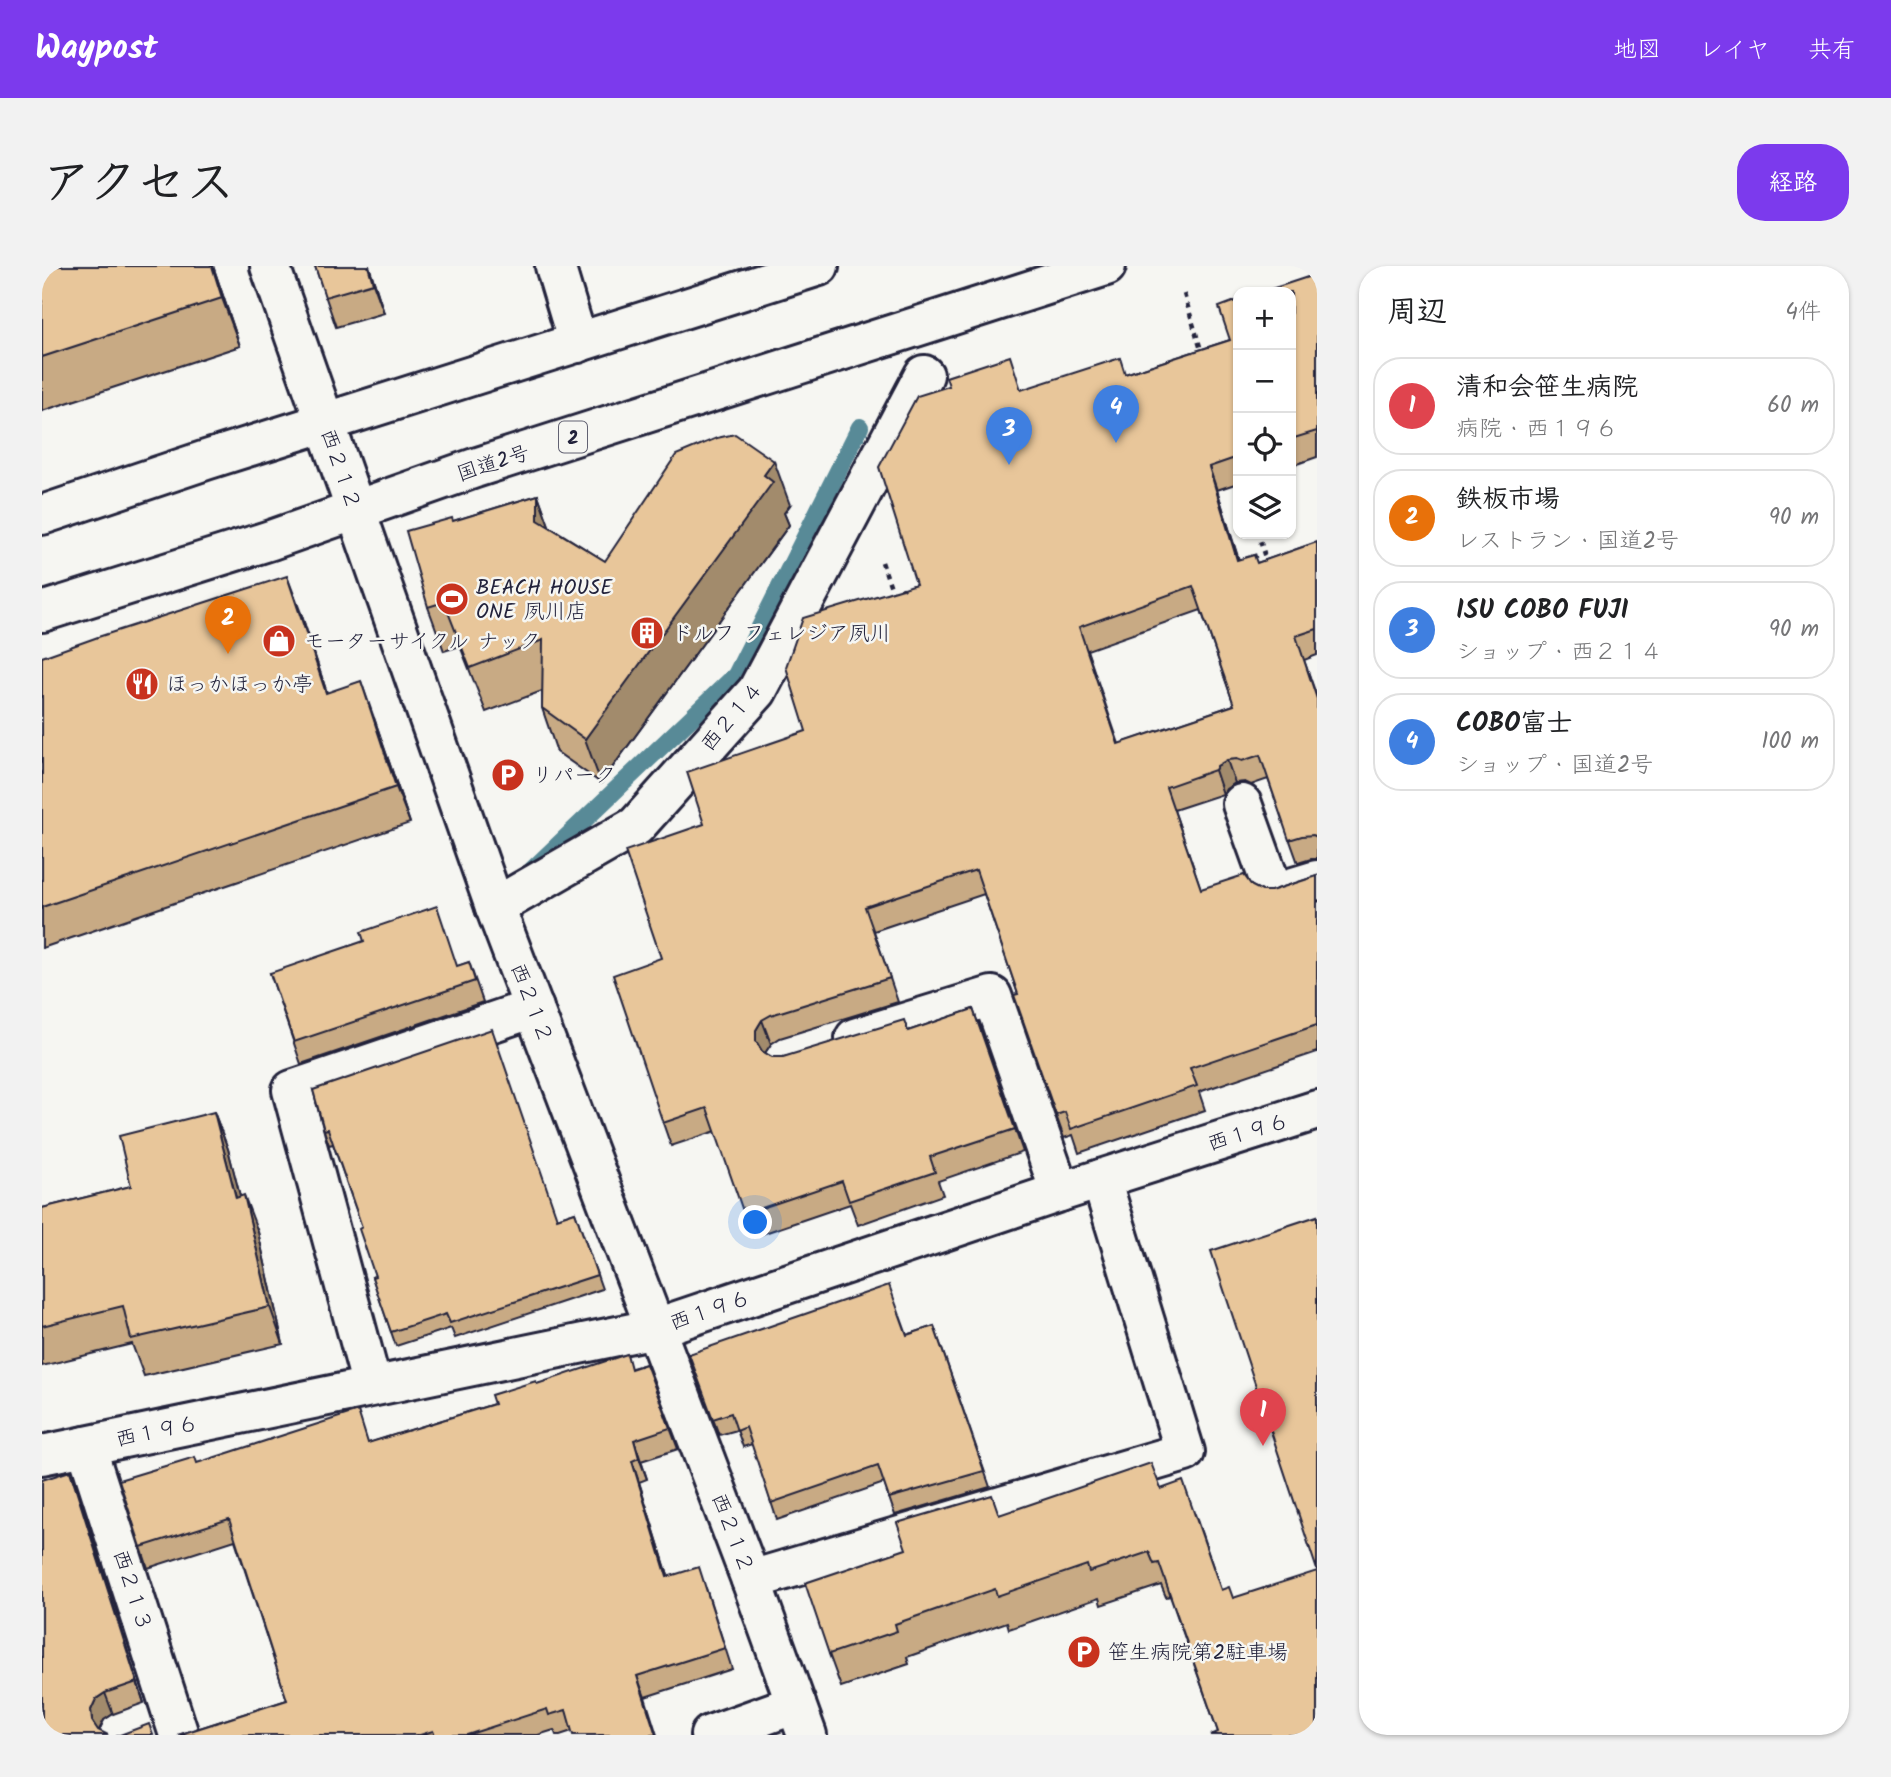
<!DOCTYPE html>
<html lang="ja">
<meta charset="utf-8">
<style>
body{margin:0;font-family:Kalam,"Klee One",sans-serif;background:#f2f2f2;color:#202124}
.controls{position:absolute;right:21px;top:21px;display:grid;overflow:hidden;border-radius:14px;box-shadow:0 2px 5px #0004}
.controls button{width:63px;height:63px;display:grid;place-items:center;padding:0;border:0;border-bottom:2px solid #e0e0e0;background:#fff;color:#202124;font:35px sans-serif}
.you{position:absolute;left:714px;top:957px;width:24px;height:24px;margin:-18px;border:5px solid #fff;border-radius:50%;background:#1a73e8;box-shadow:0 0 0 10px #1a73e833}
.badge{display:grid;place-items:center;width:46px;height:46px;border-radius:50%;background:#7c3aed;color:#fff;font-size:23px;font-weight:700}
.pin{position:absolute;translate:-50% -58px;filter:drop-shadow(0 2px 4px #0008)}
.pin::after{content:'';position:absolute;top:37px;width:24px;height:21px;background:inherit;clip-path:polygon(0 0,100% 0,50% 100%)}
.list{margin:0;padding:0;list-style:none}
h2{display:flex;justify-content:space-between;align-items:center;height:91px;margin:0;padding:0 28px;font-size:30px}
h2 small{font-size:23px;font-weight:400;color:#757577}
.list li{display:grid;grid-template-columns:46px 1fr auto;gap:21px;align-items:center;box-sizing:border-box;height:98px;margin:0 14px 14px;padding:0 14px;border:2px solid #e0e0e0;border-radius:28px}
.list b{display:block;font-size:26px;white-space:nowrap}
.list p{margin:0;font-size:23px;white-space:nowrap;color:#757577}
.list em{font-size:23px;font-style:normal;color:#757577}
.icon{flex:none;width:38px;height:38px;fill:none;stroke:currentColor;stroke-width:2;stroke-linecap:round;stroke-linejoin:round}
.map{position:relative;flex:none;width:1275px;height:1469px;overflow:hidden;border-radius:28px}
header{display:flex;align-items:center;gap:42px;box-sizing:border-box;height:98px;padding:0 35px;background:#7c3aed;color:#fff}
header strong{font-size:33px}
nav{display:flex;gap:38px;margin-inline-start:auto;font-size:24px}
.intro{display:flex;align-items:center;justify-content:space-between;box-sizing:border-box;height:168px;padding:0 42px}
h1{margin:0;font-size:49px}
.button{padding:18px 32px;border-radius:28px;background:#7c3aed;color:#fff;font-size:24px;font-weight:700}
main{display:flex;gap:42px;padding:0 42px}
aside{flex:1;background:#fff;border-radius:28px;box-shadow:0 2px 5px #0004}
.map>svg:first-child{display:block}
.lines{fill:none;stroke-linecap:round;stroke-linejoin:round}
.stream{stroke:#598a97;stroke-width:18}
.minor-casing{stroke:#22223b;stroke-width:44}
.highway-casing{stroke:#22223b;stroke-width:44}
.path{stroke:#22223b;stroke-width:4.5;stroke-dasharray:5 5;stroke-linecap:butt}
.minor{stroke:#f6f6f2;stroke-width:38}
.highway{stroke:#f6f6f2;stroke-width:38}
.wall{fill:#c8aa84;stroke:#22223b;stroke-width:2;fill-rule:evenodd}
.shaded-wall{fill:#a28b6c;stroke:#22223b;stroke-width:2}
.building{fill:#e8c69a;stroke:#22223b;stroke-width:2;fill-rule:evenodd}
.labels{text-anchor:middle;stroke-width:5;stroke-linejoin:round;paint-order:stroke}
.shield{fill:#f6f6f2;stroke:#626272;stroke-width:2}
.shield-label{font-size:19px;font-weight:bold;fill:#22223b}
.street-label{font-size:21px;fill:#22223b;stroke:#f6f6f2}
.poi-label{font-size:21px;fill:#22223b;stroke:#f6f6f2;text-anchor:start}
</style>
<header>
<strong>Waypost</strong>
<nav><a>地図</a><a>レイヤ</a><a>共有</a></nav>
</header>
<div class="intro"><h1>アクセス</h1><a class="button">経路</a></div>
<main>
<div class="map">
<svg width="1275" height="1469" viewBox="0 0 1275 1469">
<rect width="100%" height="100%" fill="#f6f6f2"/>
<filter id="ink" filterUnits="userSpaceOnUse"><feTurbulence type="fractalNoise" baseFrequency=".0143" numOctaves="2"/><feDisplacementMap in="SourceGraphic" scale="14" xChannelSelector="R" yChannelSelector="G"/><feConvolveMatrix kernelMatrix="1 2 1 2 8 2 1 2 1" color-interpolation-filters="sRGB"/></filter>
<g filter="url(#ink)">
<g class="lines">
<path class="stream" d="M490,604L694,409L818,161"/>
<defs>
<g id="minor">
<path d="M228,0L453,641L709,1314L765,1469"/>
<path d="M513,0L536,77"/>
<path d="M1200,538L1232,627L1275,614"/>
<path d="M453,641L594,560L715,425L882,109"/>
<path d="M813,772L950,730L1018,926"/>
<path d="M330,1120L250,824L492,742"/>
<path d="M44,1180L137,1469"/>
<path d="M0,1189L614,1062L1018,926L1275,844"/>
<path d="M709,1314L1143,1186L1059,913"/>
<path d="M668,1469L754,1438"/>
</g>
<g id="highway">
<path d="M0,249L164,194L777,0"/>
<path d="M0,346L229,274L433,202L1064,0"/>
</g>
</defs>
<use href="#minor" class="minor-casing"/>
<use href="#highway" class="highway-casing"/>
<g class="path">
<path d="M1142,28L1160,87"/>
<path d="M1210,291L1222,287L1216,268"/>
<path d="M840,296L852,330"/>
</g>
<use href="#minor" class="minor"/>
<use href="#highway" class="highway"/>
</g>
<g class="wall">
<path d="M0,0H171L198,80L0,145Z"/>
<path d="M273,0H327L342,47L294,61Z"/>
<path d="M1275,8V191L1249,200V26Z"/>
<path d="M1196,34V217L1175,224L1197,294L1215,297L1275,276V389L1262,394L1275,431V593H1269L1256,597L1226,513L1209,519L1203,516L1193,517L1184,523L1181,528L1132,544L1159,623L1210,620L1220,625H1229L1275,610V786L1157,826L1163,844L1037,887L1031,869L1022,872L972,729L976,728L942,628L832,665L856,736L738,772L729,778L723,787L730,791H741L866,765L931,743L981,886L896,915L901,929L816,959L808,938L711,971L674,865L629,880L621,857L619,692L662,558L764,465L863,324L874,318L980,123L1083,108L1188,74ZM1159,344L1192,439L1077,478L1045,384Z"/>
<path d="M496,229L507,260L563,295L748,239L742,247L747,259L559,517L515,486L500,442V425L444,446L418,380L402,385L386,341L411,255Z"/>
<path d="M259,347L285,427L332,452L368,557L0,682V391Z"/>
<path d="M427,696L441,736L259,798L228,707L416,700Z"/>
<path d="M271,824L515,952L533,946L560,1023L413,1072L409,1062L354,1080L330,1011L333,1010L320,961L291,878L287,879L282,864Z"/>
<path d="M172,846L186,883L198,931L216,966L241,1078L102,1110L90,1078L0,1100V942L89,920Z"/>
<path d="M892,1060L948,1221L853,1249L842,1217L735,1254L710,1178L701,1181L695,1164L677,1169L647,1088L865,1069Z"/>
<path d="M604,1098L636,1183L599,1195L605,1213L597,1216L626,1310L664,1322L690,1403L603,1431L530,1465L518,1469H514L512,1464L496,1469H136L245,1434L193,1274L106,1302L99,1281L155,1197L327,1177L452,1138L495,1118L590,1102Z"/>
<path d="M1119,1223L1153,1248L1179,1324L1176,1466L1128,1330L1124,1331L1119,1319L1059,1339L1057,1332L967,1363L965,1356L865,1391L867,1398L799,1421L787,1388L864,1283L957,1249Z"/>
<path d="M36,1226L102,1437L71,1448L62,1454L57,1465L0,1469Z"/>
</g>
<g class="shaded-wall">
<path d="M170,0H171L198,80L180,32Z"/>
<path d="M326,0H327L342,47L331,17Z"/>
<path d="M732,195L748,239L742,247L747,259L559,517L543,473L722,209Z"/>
<path d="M1167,201L1175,224L1204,318L1195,294Z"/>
<path d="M496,229L512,273L496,254Z"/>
<path d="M245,310L259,347L297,464L284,427Z"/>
<path d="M319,415L332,452L368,557L354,521Z"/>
<path d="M1185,494L1193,517L1184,523L1181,528L1173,504L1175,500Z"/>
<path d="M720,754L729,778L723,787V799L714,775V764Z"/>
<path d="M172,846L186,883L208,969L194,932Z"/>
<path d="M202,929L216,966L241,1078L228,1041Z"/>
<path d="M592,1174L605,1213L597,1192Z"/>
<path d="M590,1195L597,1216L633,1332L625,1311Z"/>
<path d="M28,1205L36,1226L102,1437L95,1416Z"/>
<path d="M595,1410L603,1431L615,1469H614Z"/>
<path d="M63,1427L71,1448L62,1454L57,1464V1469L50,1455L49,1444L54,1433Z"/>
</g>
<g class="building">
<path d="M0,0H170L180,32L0,91Z"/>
<path d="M273,0H326L331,17L283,31Z"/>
<path d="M1275,8V165L1249,173V26H1220Z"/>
<path d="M1196,34V191L1167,201L1195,294L1212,289L1215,297L1275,276V363L1254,370L1275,433V571L1271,569L1260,570L1247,574L1218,489L1200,495L1195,493L1185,494L1175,500L1173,504L1124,521L1159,623L1202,609L1210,620L1220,625H1229L1275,610V759L1148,802L1155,820L1029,863L1023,846L1014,849L972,729L976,728L934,604L823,641L848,712L729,749L720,754L714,764V775L720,785L730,791H741L862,754L866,765L931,743L973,863L888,891L893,906L807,935L800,915L702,948L665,842L621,857L571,709L619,692L583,585L662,558L645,506L764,465L744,401L761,352L861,322L863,324L862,322L874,318L837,201L875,130L907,120L904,111L968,90L979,124L1078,92L1083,108L1188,74L1177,41ZM1151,320L1192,439L1076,478L1037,361Z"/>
<path d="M693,168L732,195L722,209L731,216L543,473L500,442L501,374L428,402L402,336L386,341L364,265L410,252L411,255L496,229V254L563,295L634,189L675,172Z"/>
<path d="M245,310L284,427L319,415L354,521L0,641V391L56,371Z"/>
<path d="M395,640L415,700L427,696L433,715L252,776L228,707L322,675L319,666Z"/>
<path d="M450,763L515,952L533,946L555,1009L408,1057L404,1048L349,1066L330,1011L333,1010L317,963L320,961L286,863L282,864L271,824Z"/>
<path d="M172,846L194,932L202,929L228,1041L89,1073L81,1040L0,1060V942L89,920L77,870Z"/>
<path d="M1275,950V1304L1169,985Z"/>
<path d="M847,1019L865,1069L892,1060L942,1205L847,1232L836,1200L729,1237L704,1161L695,1165L689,1147L671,1153L647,1088Z"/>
<path d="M585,1088L589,1103L604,1098L628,1162L592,1174L597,1192L590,1195L625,1311L657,1301L683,1382L595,1410L614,1469H531L524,1444L507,1449L505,1443L425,1469H393L391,1465L378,1469H136L245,1434L187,1253L99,1281L77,1214L153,1191L155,1197L316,1145L326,1177L452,1138L449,1129L494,1115L495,1118Z"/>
<path d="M1109,1197L1119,1223L1141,1215L1179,1324L1187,1321L1191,1332L1275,1305V1469H1169L1176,1466L1117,1297L1112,1298L1107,1286L1047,1306L1045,1299L955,1330L953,1323L853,1358L855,1365L787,1388L763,1317L864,1283L855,1257L950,1229L957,1249Z"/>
<path d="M28,1205L95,1416L63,1427L54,1433L49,1444L50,1455L56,1464L66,1469H0V1214Z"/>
<path d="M107,1458L111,1469H74H78Z"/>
</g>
</g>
<defs>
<symbol id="stadium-disc" viewBox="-11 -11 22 22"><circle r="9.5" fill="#c8321e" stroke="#f6f6f2"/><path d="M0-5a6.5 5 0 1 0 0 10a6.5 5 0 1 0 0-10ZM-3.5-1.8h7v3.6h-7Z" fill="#fff"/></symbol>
<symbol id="building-disc" viewBox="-11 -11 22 22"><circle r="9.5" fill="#c8321e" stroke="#f6f6f2"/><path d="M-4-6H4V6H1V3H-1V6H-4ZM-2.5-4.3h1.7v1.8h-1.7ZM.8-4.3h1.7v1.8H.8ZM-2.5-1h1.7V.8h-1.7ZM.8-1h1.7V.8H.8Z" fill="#fff"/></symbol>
<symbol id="shop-disc" viewBox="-11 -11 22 22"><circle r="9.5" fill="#c8321e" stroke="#f6f6f2"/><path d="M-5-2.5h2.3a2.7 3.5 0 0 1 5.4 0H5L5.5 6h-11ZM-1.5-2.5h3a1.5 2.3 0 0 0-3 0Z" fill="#fff"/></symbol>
<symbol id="restaurant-disc" viewBox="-11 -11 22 22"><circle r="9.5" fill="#c8321e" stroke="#f6f6f2"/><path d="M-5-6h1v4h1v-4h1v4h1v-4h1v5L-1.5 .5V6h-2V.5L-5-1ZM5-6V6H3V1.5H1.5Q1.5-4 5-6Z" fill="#fff"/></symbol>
<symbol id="parking-disc" viewBox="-11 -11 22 22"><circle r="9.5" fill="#c8321e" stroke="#f6f6f2"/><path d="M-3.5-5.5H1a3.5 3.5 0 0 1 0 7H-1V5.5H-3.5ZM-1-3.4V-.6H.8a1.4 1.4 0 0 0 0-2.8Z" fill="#fff"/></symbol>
</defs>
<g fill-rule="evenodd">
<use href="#stadium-disc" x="391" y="314" width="38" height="38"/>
<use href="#building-disc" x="586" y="348" width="38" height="38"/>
<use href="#shop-disc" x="218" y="356" width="38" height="38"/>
<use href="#restaurant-disc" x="81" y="399" width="38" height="38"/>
<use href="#parking-disc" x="447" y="490" width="38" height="38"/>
<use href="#parking-disc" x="1023" y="1367" width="38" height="38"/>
</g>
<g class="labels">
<rect class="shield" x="517" y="155.5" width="28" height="31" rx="5"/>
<g class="shield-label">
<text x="531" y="178">2</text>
</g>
<g class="street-label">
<text transform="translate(451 197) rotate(-18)" y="7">国道2号</text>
<text transform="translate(299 203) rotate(71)" y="7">西２１２</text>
<text transform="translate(690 450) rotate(-50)" y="7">西２１４</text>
<text transform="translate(490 737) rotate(69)" y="7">西２１２</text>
<text transform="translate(1206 866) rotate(-17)" y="7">西１９６</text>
<text transform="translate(668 1044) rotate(-19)" y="7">西１９６</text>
<text transform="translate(115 1165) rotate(-12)" y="7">西１９６</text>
<text transform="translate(691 1267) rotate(69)" y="7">西２１２</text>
<text transform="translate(91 1324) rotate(72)" y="7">西２１３</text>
</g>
<g class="poi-label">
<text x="434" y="328">BEACH HOUSE<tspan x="434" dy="24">ONE 夙川店</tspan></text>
<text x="630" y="374">ドルフ フェレジア夙川</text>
<text x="262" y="382">モーターサイクル ナック</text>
<text x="124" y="425">ほっかほっか亭</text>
<text x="490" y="516">リパーク</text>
<text x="1066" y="1393">笹生病院第2駐車場</text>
</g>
</g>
</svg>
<div class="controls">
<button>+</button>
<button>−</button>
<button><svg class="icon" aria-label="locate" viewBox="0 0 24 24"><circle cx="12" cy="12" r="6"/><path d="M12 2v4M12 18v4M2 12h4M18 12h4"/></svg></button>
<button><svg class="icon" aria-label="layers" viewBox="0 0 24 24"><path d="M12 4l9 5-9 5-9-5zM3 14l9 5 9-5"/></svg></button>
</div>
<div class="you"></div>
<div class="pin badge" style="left:1221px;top:1180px;background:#e0444e">1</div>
<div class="pin badge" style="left:186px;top:388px;background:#e8710a">2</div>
<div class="pin badge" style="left:967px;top:199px;background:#3f7fe0">3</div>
<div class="pin badge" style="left:1074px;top:177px;background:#3f7fe0">4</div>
</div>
<aside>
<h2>周辺<small>4件</small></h2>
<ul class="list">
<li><span class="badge" style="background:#e0444e">1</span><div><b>清和会笹生病院</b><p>病院 · 西１９６</p></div><em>60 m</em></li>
<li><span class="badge" style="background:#e8710a">2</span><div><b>鉄板市場</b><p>レストラン · 国道2号</p></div><em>90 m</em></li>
<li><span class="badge" style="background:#3f7fe0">3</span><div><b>ISU COBO FUJI</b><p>ショップ · 西２１４</p></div><em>90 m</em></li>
<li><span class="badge" style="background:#3f7fe0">4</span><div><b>COBO富士</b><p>ショップ · 国道2号</p></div><em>100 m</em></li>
</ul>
</aside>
</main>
